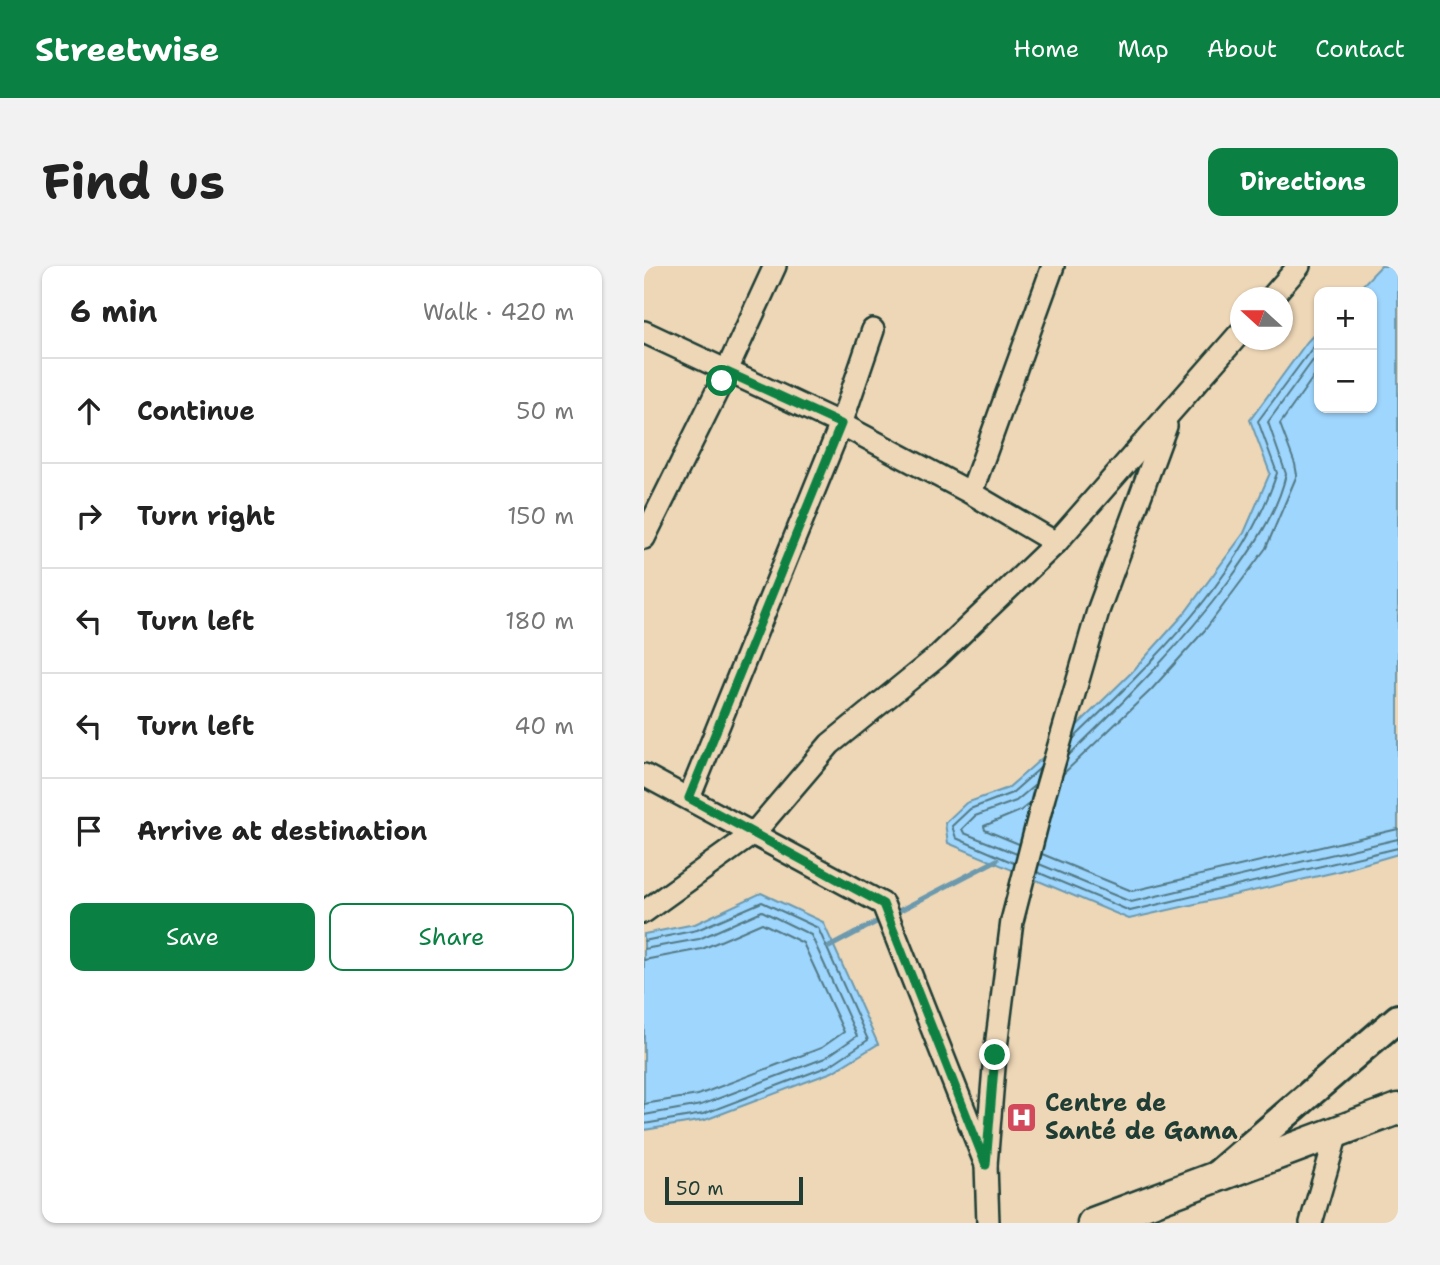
<!DOCTYPE html>
<meta charset="utf-8">
<style>
body{margin:0;font-family:"Shantell Sans",sans-serif;background:#f2f2f2;color:#222}
.controls{position:absolute;right:21px;top:21px;display:grid;overflow:hidden;border-radius:14px;box-shadow:0 2px 5px #0004}
.controls button{width:63px;height:63px;display:grid;place-items:center;padding:0;border:0;border-bottom:2px solid #e0e0e0;background:#fff;color:#222;font:35px sans-serif}
.compass{position:absolute;left:586px;top:21px;width:63px;height:63px;border-radius:50%;background:#fff;box-shadow:0 2px 5px #0004;rotate:291deg}
.scale{position:absolute;left:21px;bottom:18px;width:138px;box-sizing:border-box;padding-left:7px;border:4px solid #1f3d34;border-top:0;font-size:19px;line-height:24px;white-space:nowrap;color:#1f3d34;-webkit-text-stroke:5px #eed7b7;paint-order:stroke}
.stop{position:absolute;width:21px;height:21px;margin:-16px;border:5px solid #0b8043;border-radius:50%;background:#fff}
.stop.end{background:#0b8043;border-color:#fff;box-shadow:0 2px 7px #0008}
.list{margin:0;padding:0;list-style:none}
h2{display:flex;justify-content:space-between;align-items:center;height:91px;margin:0;padding:0 28px;font-size:30px}
h2 small{font-size:23px;font-weight:400;color:#767676}
.list li{display:grid;grid-template-columns:46px 1fr auto;gap:21px;align-items:center;box-sizing:border-box;height:105px;padding:0 28px;border-top:2px solid #e0e0e0}
.list b{display:block;font-size:26px;white-space:nowrap}
.list em{font-size:23px;font-style:normal;color:#767676}
.actions{display:flex;gap:14px;padding:21px 28px}
.actions a{flex:1;padding:16px 0;border:2px solid #0b8043;border-radius:14px;text-align:center;font-size:24px;color:#0b8043}
.actions .main{background:#0b8043;color:#fff}
.icon{flex:none;width:38px;height:38px;fill:none;stroke:currentColor;stroke-width:2;stroke-linecap:round;stroke-linejoin:round}
.map{position:relative;flex:none;width:754px;height:957px;overflow:hidden;border-radius:14px}
header{display:flex;align-items:center;gap:42px;box-sizing:border-box;height:98px;padding:0 35px;background:#0b8043;color:#fff}
header strong{font-size:33px}
nav{display:flex;gap:38px;margin-inline-start:auto;font-size:24px}
.intro{display:flex;align-items:center;justify-content:space-between;box-sizing:border-box;height:168px;padding:0 42px}
h1{margin:0;font-size:49px}
.button{padding:18px 32px;border-radius:14px;background:#0b8043;color:#fff;font-size:24px;font-weight:700}
main{display:flex;gap:42px;padding:0 42px}
aside{flex:1;background:#fff;border-radius:14px;box-shadow:0 2px 5px #0004}
.map>svg:first-child{display:block}
.water{fill:#9fd6fe;stroke:#6c99ad;stroke-width:2}
.lines{fill:none;stroke-linecap:round;stroke-linejoin:round}
.shore{stroke:#527a85;stroke-width:2}
.stream{stroke:#6c99ad;stroke-width:5}
.minor-casing{stroke:#1f3d34;stroke-width:26}
.tertiary-casing{stroke:#1f3d34;stroke-width:32}
.secondary-casing{stroke:#1f3d34;stroke-width:35}
.minor{stroke:#eed7b7;stroke-width:21}
.tertiary{stroke:#eed7b7;stroke-width:26}
.secondary{stroke:#eed7b7;stroke-width:30}
.route{stroke:#0b8043;stroke-width:9}
.labels{text-anchor:middle;stroke-width:5;stroke-linejoin:round;paint-order:stroke}
.poi-label{font-size:24px;font-weight:bold;fill:#1f3d34;stroke:#eed7b7;text-anchor:start}
</style>
<header>
<strong>Streetwise</strong>
<nav><a>Home</a><a>Map</a><a>About</a><a>Contact</a></nav>
</header>
<div class="intro"><h1>Find us</h1><a class="button">Directions</a></div>
<main>
<aside>
<h2>6 min<small>Walk · 420 m</small></h2>
<ul class="list">
<li><svg class="icon" aria-label="ahead" viewBox="0 0 24 24"><path d="M12 20V5M6 11l6-6 6 6"/></svg><div><b>Continue</b></div><em>50 m</em></li>
<li><svg class="icon" aria-label="right" viewBox="0 0 24 24"><path d="M7 20v-9h11M14 6l5 5-5 5"/></svg><div><b>Turn right</b></div><em>150 m</em></li>
<li><svg class="icon" aria-label="left" viewBox="0 0 24 24"><path d="M17 20v-9H6M10 6l-5 5 5 5"/></svg><div><b>Turn left</b></div><em>180 m</em></li>
<li><svg class="icon" aria-label="left" viewBox="0 0 24 24"><path d="M17 20v-9H6M10 6l-5 5 5 5"/></svg><div><b>Turn left</b></div><em>40 m</em></li>
<li><svg class="icon" aria-label="arrive" viewBox="0 0 24 24"><path d="M6 21V4h12l-3 4 3 4H6"/></svg><div><b>Arrive at destination</b></div></li>
</ul>
<div class="actions"><a class="main">Save</a><a>Share</a></div>
</aside>
<div class="map">
<svg width="754" height="957" viewBox="0 0 754 957">
<rect width="100%" height="100%" fill="#eed7b7"/>
<filter id="ink" filterUnits="userSpaceOnUse"><feTurbulence type="fractalNoise" baseFrequency=".0143" numOctaves="2"/><feDisplacementMap in="SourceGraphic" scale="14" xChannelSelector="R" yChannelSelector="G"/><feConvolveMatrix kernelMatrix="1 2 1 2 8 2 1 2 1" color-interpolation-filters="sRGB"/></filter>
<g filter="url(#ink)">
<g class="water">
<path d="M737,0H754V588L692,606L485,653L304,577L301,557L322,537L364,522L414,478L488,406L540,348L600,267L626,207L606,154L663,76L675,63V142H728V26H712Z"/>
<path d="M117,627L179,656L234,778L188,806L61,854L0,864V668L51,658Z"/>
</g>
<g class="lines">
<g class="shore">
<path d="M430,472C505,400 600,309 633,207L614,155L675,73"/>
<path d="M425,489C482,434 537,379 584,316C607,285 634,246 642,208L624,156L675,86"/>
<path d="M419,508L507,424L561,364L622,282L653,209L651,198L636,158L675,103"/>
<path d="M375,578L341,564L340,560L376,545L386,537"/>
<path d="M373,588L320,567L318,563L331,550L372,535L391,519"/>
<path d="M398,588L488,625L754,563"/>
<path d="M370,597L312,572L308,560L326,543L368,527L395,503"/>
<path d="M395,598L487,636L754,573"/>
<path d="M393,606L486,645L754,582"/>
<path d="M0,675L53,664L118,636L174,662L224,774L185,800L59,848L0,858"/>
<path d="M0,683L55,673L118,645L167,669L213,770L181,792L57,839L0,849"/>
<path d="M0,694L58,683L118,657L159,677L200,766L177,782L54,829L0,838"/>
</g>
<g class="stream">
<path d="M247,649L353,594"/>
<path d="M185,681L238,653"/>
</g>
<defs>
<g id="minor">
<path d="M627,32L655,0"/>
<path d="M0,66L197,158L327,227L412,277"/>
<path d="M327,227L409,0"/>
<path d="M0,272L78,115L131,0"/>
<path d="M0,509L239,638L342,899L344,957"/>
<path d="M45,532L197,158L229,64"/>
<path d="M0,646L110,567L186,478L293,391L412,277L596,67"/>
<path d="M342,899L351,789L368,655L400,531L454,345L522,160"/>
<path d="M667,957L693,867"/>
</g>
<path id="tertiary" d="M573,908L754,752"/>
<path id="secondary" d="M449,957L754,843"/>
</defs>
<use href="#minor" class="minor-casing"/>
<use href="#tertiary" class="tertiary-casing"/>
<use href="#secondary" class="secondary-casing"/>
<use href="#minor" class="minor"/>
<use href="#tertiary" class="tertiary"/>
<use href="#secondary" class="secondary"/>
</g>
</g>
<g class="lines" filter="url(#ink)">
<path class="route" d="M78,115L83,106L197,158L45,532L239,638L342,899L351,789"/>
</g>
<defs>
<symbol id="hospital-square" viewBox="-11 -11 22 22"><rect x="-9" y="-9" width="18" height="18" rx="4" fill="#d1495b" stroke="#eed7b7"/><path d="M-5-5h3v3.5h4V-5h3V5h-3V1.5h-4V5h-3Z" fill="#fff"/></symbol>
</defs>
<g fill-rule="evenodd">
<use href="#hospital-square" x="360" y="834" width="35" height="35"/>
</g>
<g class="labels">
<g class="poi-label">
<text x="401" y="845">Centre de<tspan x="401" dy="28">Santé de Gama</tspan></text>
</g>
</g>
</svg>
<div class="controls">
<button>+</button>
<button>−</button>
</div>
<svg class="compass" viewBox="-18 -18 36 36"><path d="M0-13l5 13h-10z" fill="#e53935"/><path d="M0 13l5-13h-10z" fill="#767676"/></svg>
<div class="scale">50 m</div>
<div class="stop" style="left:78px;top:115px"></div>
<div class="stop end" style="left:351px;top:789px"></div>
</div>
</main>
